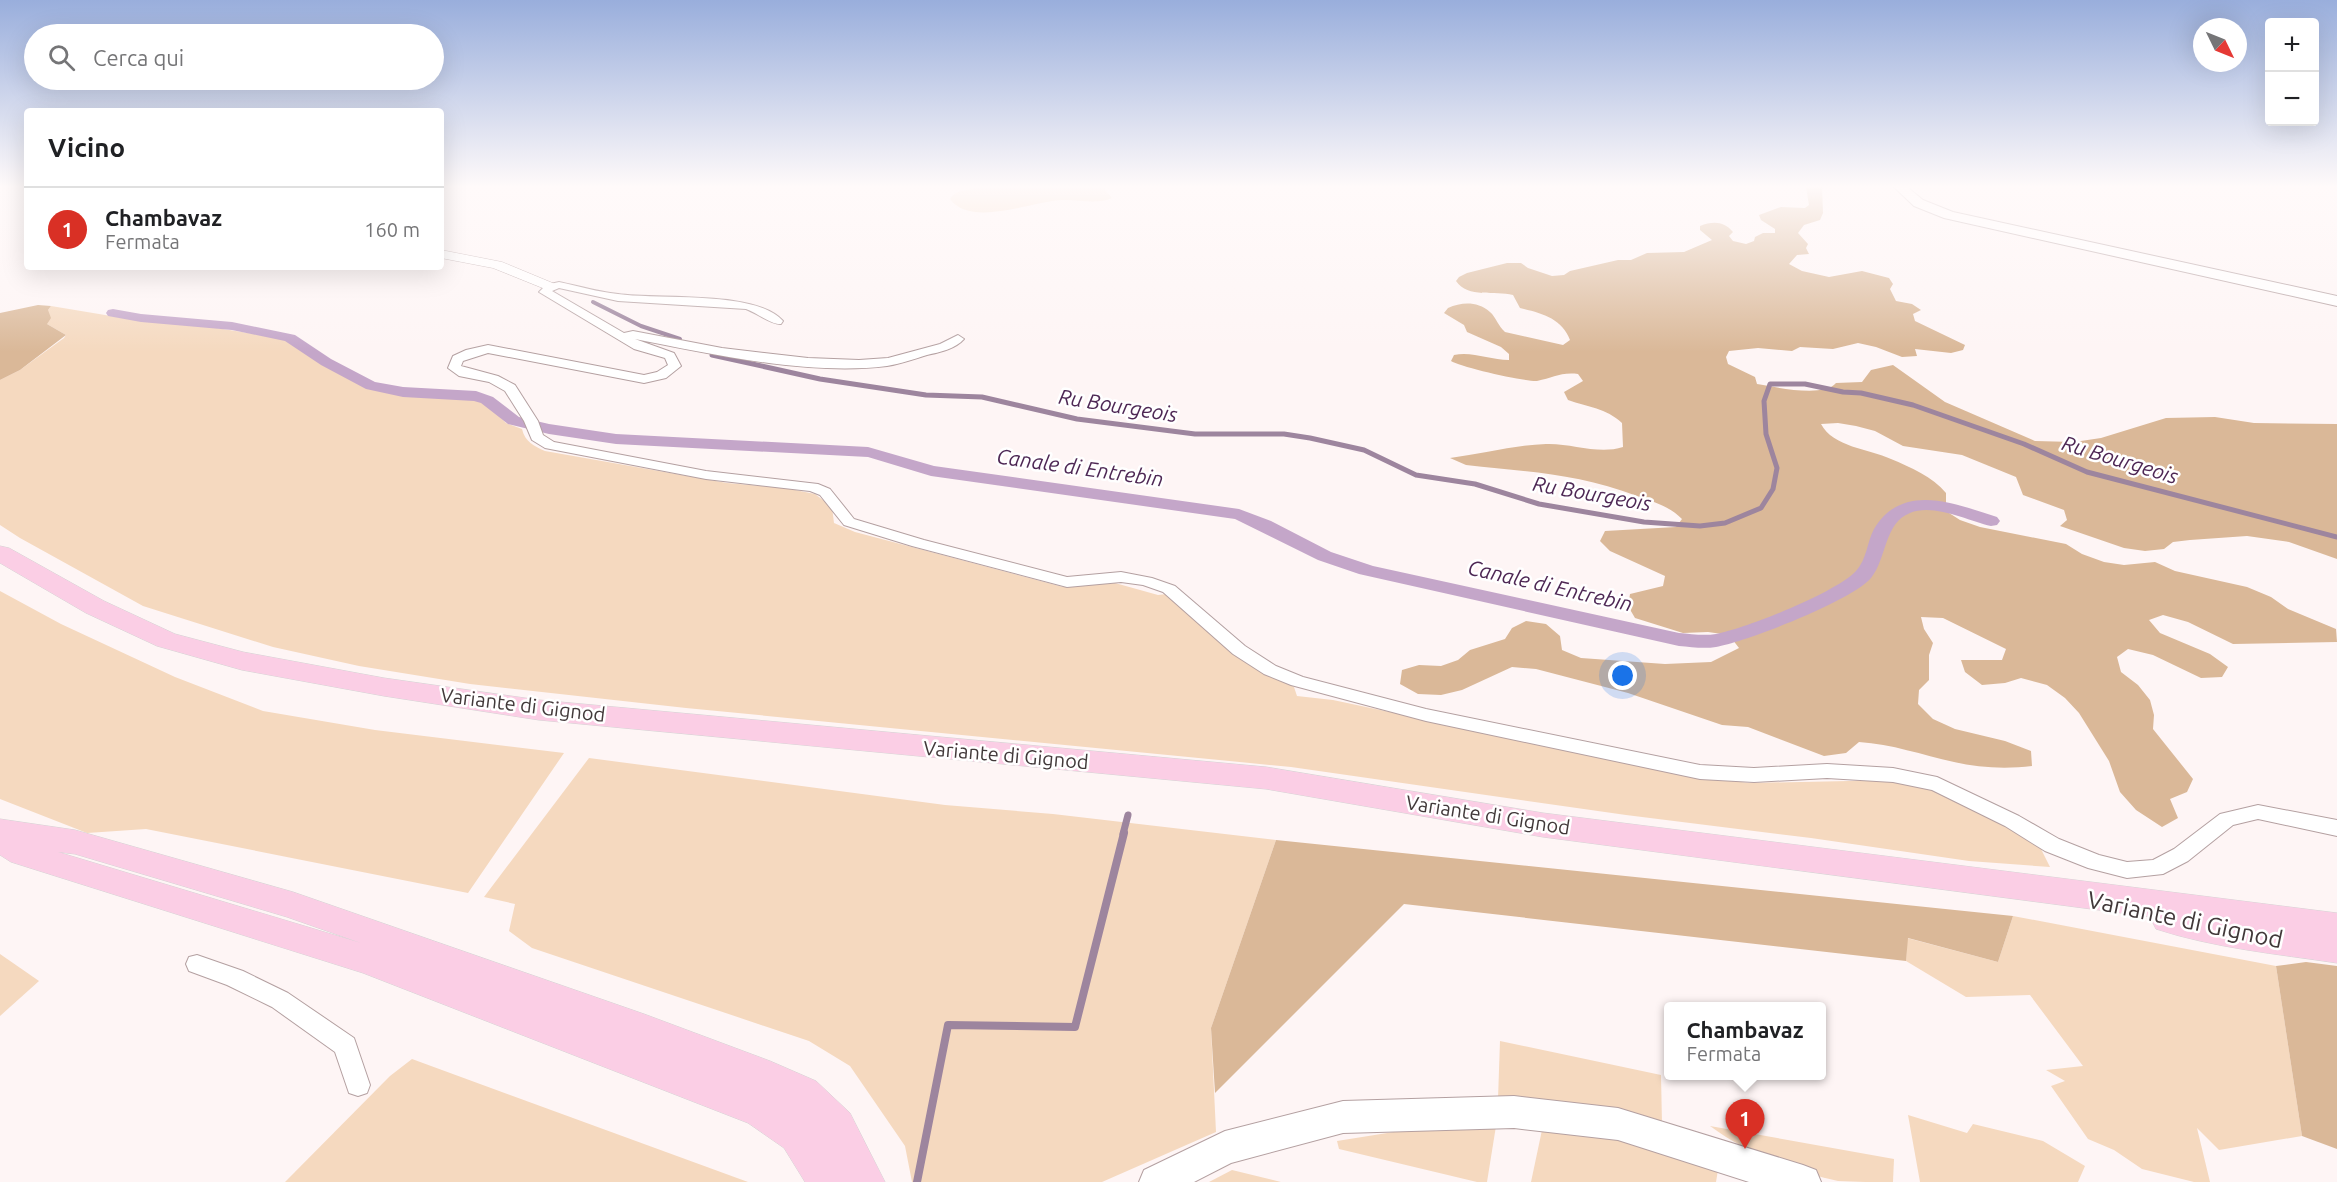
<!DOCTYPE html>
<html lang="it">
<meta charset="utf-8">
<style>
body{margin:0;font-family:Ubuntu,sans-serif;background:#f2f2f2;color:#202124}
.controls{position:absolute;right:18px;top:18px;display:grid;overflow:hidden;border-radius:6px;box-shadow:0 6px 24px #0002}
.controls button{width:54px;height:54px;display:grid;place-items:center;padding:0;border:0;border-bottom:2px solid #e0e0e0;background:#fff;color:#202124;font:30px sans-serif}
.compass{position:absolute;left:2193px;top:18px;width:54px;height:54px;border-radius:50%;background:#fff;box-shadow:0 6px 24px #0002;rotate:133deg}
.you{position:absolute;left:1623px;top:676px;width:21px;height:21px;margin:-15px;border:4px solid #fff;border-radius:50%;background:#1a73e8;box-shadow:0 0 0 9px #1a73e833}
.badge{display:grid;place-items:center;width:39px;height:39px;border-radius:50%;background:#d93025;color:#fff;font-size:20px;font-weight:700}
.pin{position:absolute;translate:-50% -50px;filter:drop-shadow(0 2px 3px #0008)}
.pin::after{content:'';position:absolute;top:32px;width:21px;height:18px;background:inherit;clip-path:polygon(0 0,100% 0,50% 100%)}
.popup{position:absolute;left:1664px;top:1002px;width:162px;height:78px;box-sizing:border-box;display:grid;place-content:center;border-radius:6px;background:#fff;filter:drop-shadow(0 2px 4px #0005);font-size:20px;white-space:nowrap;color:#757577}
.popup b{font-size:22px;color:#202124}
.popup::after{content:'';position:absolute;left:50%;top:100%;margin-left:-12px;border:12px solid transparent;border-top-color:#fff}
.list{margin:0;padding:0;list-style:none}
h2{display:flex;justify-content:space-between;align-items:center;height:78px;margin:0;padding:0 24px;font-size:26px}
h2 small{font-size:20px;font-weight:400;color:#757577}
.list li{display:grid;grid-template-columns:39px 1fr auto;gap:18px;align-items:center;box-sizing:border-box;height:84px;padding:0 24px;border-top:2px solid #e0e0e0}
.list b{display:block;font-size:22px;white-space:nowrap}
.list p{margin:0;font-size:20px;white-space:nowrap;color:#757577}
.list em{font-size:20px;font-style:normal;color:#757577}
.icon{flex:none;width:33px;height:33px;fill:none;stroke:currentColor;stroke-width:2;stroke-linecap:round;stroke-linejoin:round}
.map{position:relative;flex:none;width:2337px;height:1182px;overflow:hidden}
.search{position:absolute;background:#fff;box-shadow:0 6px 24px #0002;left:24px;top:24px;width:420px;height:66px;display:flex;align-items:center;gap:15px;box-sizing:border-box;padding:0 21px;border-radius:33px;color:#757577;font-size:22px}
.panel{position:absolute;background:#fff;box-shadow:0 6px 24px #0002;left:24px;top:108px;width:420px;height:162px;border-radius:6px}
.map>svg:first-child{display:block}
.green{fill:#f5d9bf}
.forest{fill:#dab898}
.lines{fill:none;stroke-linecap:round;stroke-linejoin:round}
.stream-far3{stroke:#9d859e;stroke-width:4}
.stream-far2{stroke:#9d859e;stroke-width:5}
.stream-far1{stroke:#9d859e;stroke-width:7}
.stream{stroke:#9d859e;stroke-width:8}
.canal{fill:#c4a6c9;fill-rule:evenodd}
.minor-casing{stroke:#b4a0a1;stroke-width:2}
.tertiary-casing{stroke:#b4a0a1;stroke-width:1}
.secondary-casing{stroke:#b4a0a1;stroke-width:2}
.primary-casing{stroke:#d5d3d4;stroke-width:1}
.minor{fill:#fff;fill-rule:evenodd}
.tertiary{fill:#fff;fill-rule:evenodd}
.secondary{fill:#fff;fill-rule:evenodd}
.primary{fill:#fbcee5;fill-rule:evenodd}
.labels{text-anchor:middle;stroke-width:5;stroke-linejoin:round;paint-order:stroke}
.street-label{font-size:20px;fill:#42393a;stroke:#fff}
.water-label{font-size:21px;font-style:italic;fill:#4e2855;stroke:#fff}
.near-street-label{font-size:24px;fill:#42393a;stroke:#fff}
</style>
<div class="map">
<svg width="2337" height="1182" viewBox="0 0 2337 1182">
<rect width="100%" height="100%" fill="#fef5f5"/>
<g class="green">
<path d="M978,187H1106L1105,190L1112,198C1096,205 1079,199 1062,200C1033,201 971,228 950,199C956,189 968,191 978,187Z"/>
<path d="M51,306L129,319L198,325L285,339L296,344L309,355L364,385L408,394L478,398L487,403L506,423L522,429C525,442 534,446 545,451L727,483L785,488L815,494L832,507L834,523L855,532L1063,587L1115,583L1158,595L1167,594C1207,634 1244,661 1294,687L1297,696L1333,700L1694,776L1749,783L1896,780L1932,789L1996,820L2040,847L2050,867L1969,861L1811,838L1626,815L1291,767L686,708L470,684L359,666L273,647L143,606L20,538L0,525V380L20,370L64,338L66,335L47,324L48,310Z"/>
<path d="M0,591L61,624L175,677L263,711L375,730L564,753L468,893L146,829L87,833L0,799Z"/>
<path d="M589,758L945,805L1053,814L1276,840L1211,1028L1216,1132L1102,1182H912L905,1146L850,1066L809,1041L532,948L509,931L515,904L484,897Z"/>
<path d="M2013,916L2276,966L2302,1136L2219,1150L2197,1128L2210,1182H2194L2142,1169L2114,1150L2088,1139L2051,1086L2065,1081L2046,1070L2083,1066L2030,995L1966,997L1906,961L1907,938L1998,962Z"/>
<path d="M0,954L39,981L0,1016Z"/>
<path d="M1500,1041L1661,1075L1662,1124L1498,1099Z"/>
<path d="M412,1059L748,1182H285L390,1076Z"/>
<path d="M1908,1115L1967,1133L1973,1124L2043,1141L2085,1166L2078,1182H1920Z"/>
<path d="M1496,1126L1487,1182H1477L1339,1149L1337,1141L1406,1130Z"/>
<path d="M1710,1126L1894,1159L1893,1182C1876,1182 1855,1182 1838,1181C1794,1171 1746,1153 1710,1126Z"/>
<path d="M1542,1130L1621,1140L1718,1170L1716,1182H1531Z"/>
<path d="M1232,1170L1281,1182H1209Z"/>
</g>
<g class="forest">
<path d="M1806,187H1822L1823,213L1820,220L1804,225L1798,233L1808,244L1806,248L1809,254L1797,255L1789,264L1802,271L1829,277L1862,271L1889,278L1893,284L1890,289L1896,301L1912,304L1921,310L1913,314L1915,321L1965,345L1963,350L1951,353L1915,349L1917,356L1902,357L1876,347L1858,343L1833,349L1800,347L1792,351L1758,348L1729,351L1726,357L1728,364L1755,377L1757,384C1776,387 1823,398 1836,383L1862,382L1871,370L1893,365L1945,402L2035,441L2074,442L2101,438L2166,418L2215,417L2254,423L2337,424V559L2289,542L2247,536L2190,540L2173,542L2164,549L2145,551L2124,548L2060,526L2067,520L2064,510L2023,495L2016,477L1962,455L1903,446L1875,431L1856,426L1838,423L1821,424C1833,447 1869,449 1891,459C1910,467 1933,477 1946,493V511L1960,520L1980,527L2066,544L2082,554L2104,562L2124,565L2155,562L2175,571L2247,587L2271,597L2288,609L2336,629L2337,642L2233,644L2188,622L2163,615L2149,620L2160,633L2210,654L2228,667L2222,677L2201,678L2153,655L2128,649L2117,657L2121,672L2138,685L2150,700L2154,715L2153,729L2193,779L2187,792L2170,799L2178,818L2162,827L2136,810L2120,792L2109,761L2079,713L2065,698L2047,685L2021,678L2005,683L1982,685L1965,672L1961,660H2002L2006,649L1943,618L1921,617L1924,629L1933,643L1929,655V680L1919,690L1918,704L1933,719L1955,729L2005,741L2031,751L2032,766C2007,769 1979,768 1954,762C1922,755 1892,744 1859,742L1846,753L1824,756L1748,727L1722,725L1628,693L1536,669L1512,667L1462,690L1441,695L1418,694L1400,684L1402,670L1419,665L1441,666L1458,660L1470,650L1505,639L1512,628L1526,621L1546,624L1560,636L1562,650L1581,658L1665,664L1711,662L1739,648L1729,635L1708,632L1683,633L1635,618L1628,606L1630,594L1663,586L1665,576L1610,551L1600,541L1605,531L1676,527L1682,519C1669,506 1654,502 1637,496C1577,473 1528,472 1466,465L1450,458C1482,454 1514,445 1546,444C1572,443 1598,455 1623,447L1622,423C1606,408 1588,407 1568,400L1564,392L1583,381L1578,374C1560,372 1553,378 1537,381C1526,382 1460,367 1451,361L1454,355C1472,351 1490,360 1509,360V354L1501,347L1467,332L1464,325L1444,313L1448,308C1462,302 1477,301 1490,312C1496,317 1498,326 1505,332L1563,345L1570,340C1562,318 1541,313 1520,308L1513,295C1495,290 1468,299 1456,281L1459,277L1467,273L1507,263H1521L1528,268L1552,276L1564,275L1570,271L1618,260H1631L1647,253L1684,252L1712,240L1700,230V226C1713,221 1724,221 1733,232L1729,236L1733,241L1746,244L1754,241L1755,237L1763,233H1775V229L1761,220L1759,215L1781,207L1805,208L1809,205Z"/>
<path d="M38,305L51,306L48,310L51,318L47,324L66,335L20,370L0,380V313Z"/>
<path d="M1276,840L2013,916L1998,962L1908,938L1906,961L1404,904L1215,1093L1211,1028Z"/>
<path d="M2306,962L2337,966V1149L2302,1136L2276,966Z"/>
</g>
<g class="lines">
<path class="stream-far3" d="M593,302L641,326L680,339"/>
<path class="stream-far2" d="M712,355L820,379L926,395L982,397L1077,419L1195,434H1284L1310,438L1364,450L1416,475L1475,484L1539,504L1644,522L1700,526L1725,523L1761,508L1773,489L1777,468L1766,434L1764,401L1770,384H1805L1843,392L1861,393L1913,405L2024,444L2087,472L2337,537"/>
<path class="stream-far1" d="M1123,834L1128,815"/>
<path class="stream" d="M917,1182L948,1025L1075,1027L1124,833"/>
<path class="canal" d="M113,309L141,314L232,322L295,335L331,359L375,382L403,387L476,391L493,397L519,417L549,424L616,434L868,447L934,466L1239,509L1271,521L1331,552L1373,566L1679,633C1691,634 1704,636 1716,634C1745,629 1837,592 1856,571C1867,559 1867,542 1874,529C1903,481 1955,504 1997,517L2000,521L1997,525L1991,526C1968,521 1934,503 1910,513C1884,523 1887,558 1871,578C1851,601 1748,641 1716,647C1704,649 1691,647 1679,646L1359,574L1318,560L1235,519L931,476L868,457L616,444L549,434L508,424L481,403L474,401L403,397L366,389L321,365L285,341L232,330L141,322L108,316L106,313L108,310Z"/>
<defs>
<g id="minor">
<path d="M559,282C578,286 598,292 618,294C659,300 756,290 783,321L781,324C772,325 757,313 746,309L618,301L559,288L552,291L624,333L633,331L722,348L808,358L859,360L888,358L940,344L958,335L964,339C955,349 940,352 927,355C914,359 900,364 887,366C810,376 710,354 635,339L674,353L681,366L666,378L644,383L488,353L463,361L461,366L498,376L515,385L538,421L543,435L554,442L706,471L818,484L830,489L854,519L924,540L1067,577L1121,572L1152,578L1175,586L1245,646L1276,666L1303,677L1426,709L1700,765L1754,768L1827,764L1893,768L1937,777L2019,816L2059,839L2099,855L2127,862L2153,860L2174,849L2220,814L2258,805L2337,820V836L2258,819L2233,825L2188,861L2163,874L2127,878L2088,868L2045,851L2005,826L1932,790L1893,782L1827,778L1754,782L1700,779L1426,721L1291,685L1264,674L1233,654L1163,592L1143,585L1121,582L1067,587L912,546L844,525L820,495L810,491L706,479L545,448L532,440L524,421L505,391L489,382L459,376L448,368L453,356L466,350L488,345L644,375L657,372L668,365L665,358L634,349L539,292L546,285Z"/>
<path d="M197,955L243,971L288,993L354,1038L370,1085L367,1093L358,1096L349,1093L335,1052L272,1007L227,985L189,971L186,964L189,957Z"/>
</g>
<path id="tertiary" d="M441,250L502,262L555,284L557,287L550,291L493,268L441,258Z"/>
<g id="secondary">
<path d="M1894,187H1907L1923,200L1953,212L2337,296V306L1944,218L1914,206Z"/>
<path d="M1514,1096L1618,1108L1803,1165L1816,1170L1821,1182H1749L1618,1140L1514,1128L1343,1133L1231,1163L1194,1182H1139L1144,1170L1225,1131L1343,1101Z"/>
</g>
<g id="primary">
<path d="M0,546L9,548L104,601L175,634L243,652L384,678L539,700L1266,767L1543,813L2337,913V963C2277,954 2214,948 2156,929L2151,919L2152,917L1543,837L1266,789L539,720L384,696L242,670L157,646L86,613L0,563Z"/>
<path d="M0,819L75,830L293,892L644,1014L770,1061L816,1081L850,1113L885,1182H805L784,1148L748,1123L363,973L11,862L0,855ZM58,852L75,854L287,917L361,943Z"/>
</g>
</defs>
<use href="#minor" class="minor-casing"/>
<use href="#tertiary" class="tertiary-casing"/>
<use href="#secondary" class="secondary-casing"/>
<use href="#primary" class="primary-casing"/>
<use href="#minor" class="minor"/>
<use href="#tertiary" class="tertiary"/>
<use href="#secondary" class="secondary"/>
<use href="#primary" class="primary"/>
</g>
<linearGradient id="sky" x2="0" y2="1"><stop stop-color="#99aedc"/><stop offset="0.53" stop-color="#fffafa"/><stop offset="1" stop-color="#fffafa" stop-opacity="0"/></linearGradient>
<rect width="2337" height="352" fill="url(#sky)"/>
<g class="labels">
<g class="street-label">
<text transform="translate(523 705) rotate(7)" y="7">Variante di Gignod</text>
<text transform="translate(1006 755) rotate(5)" y="7">Variante di Gignod</text>
<text transform="translate(1488 815) rotate(9)" y="7">Variante di Gignod</text>
</g>
<g class="water-label">
<text transform="translate(1118 406) rotate(9)" y="7">Ru Bourgeois</text>
<text transform="translate(2120 460) rotate(17)" y="7">Ru Bourgeois</text>
<text transform="translate(1080 468) rotate(8)" y="7">Canale di Entrebin</text>
<text transform="translate(1592 494) rotate(10)" y="7">Ru Bourgeois</text>
<text transform="translate(1550 586) rotate(13)" y="7">Canale di Entrebin</text>
</g>
<g class="near-street-label">
<text transform="translate(2185 920) rotate(12)" y="8">Variante di Gignod</text>
</g>
</g>
</svg>
<div class="controls">
<button>+</button>
<button>−</button>
</div>
<svg class="compass" viewBox="-18 -18 36 36"><path d="M0-13l5 13h-10z" fill="#e53935"/><path d="M0 13l5-13h-10z" fill="#757577"/></svg>
<div class="you"></div>
<div class="pin badge" style="left:1745px;top:1149px">1</div>
<div class="popup"><b>Chambavaz</b>Fermata</div>
<div class="search"><svg class="icon" aria-label="search" viewBox="0 0 24 24"><circle cx="10" cy="10" r="6"/><path d="M15 15l6 6"/></svg>Cerca qui</div>
<section class="panel">
<h2>Vicino<small></small></h2>
<ul class="list">
<li><span class="badge">1</span><div><b>Chambavaz</b><p>Fermata</p></div><em>160 m</em></li>
</ul>
</section>
</div>
